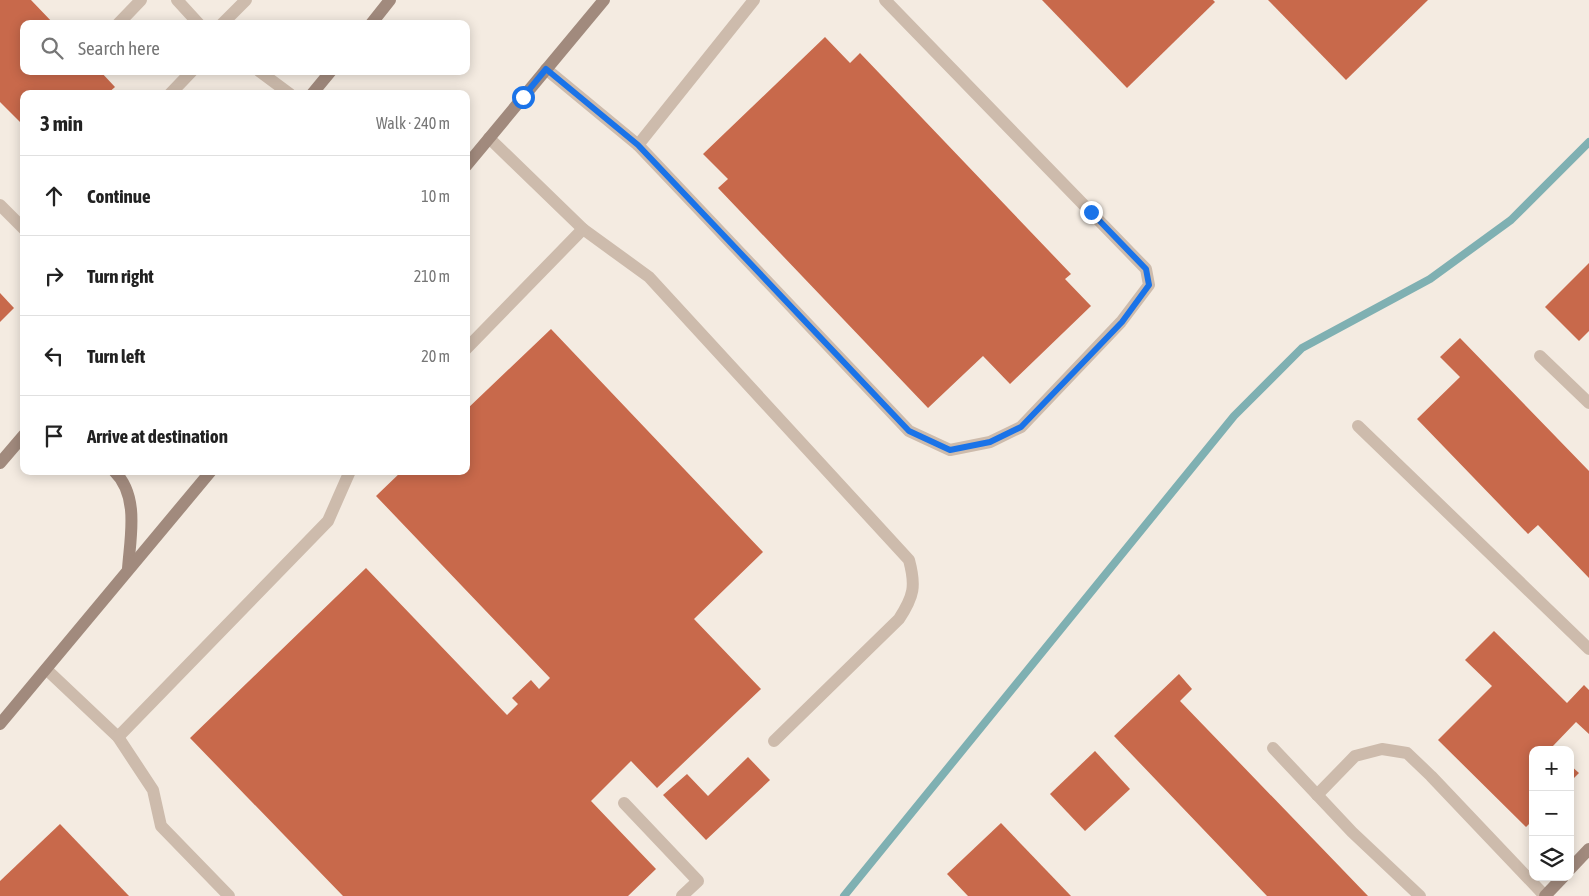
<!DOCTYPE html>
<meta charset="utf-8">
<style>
body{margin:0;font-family:"Asap Condensed",sans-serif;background:#f6f6f6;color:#222}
.controls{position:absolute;right:15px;bottom:15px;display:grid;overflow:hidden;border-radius:10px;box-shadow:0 2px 12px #0003}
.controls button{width:45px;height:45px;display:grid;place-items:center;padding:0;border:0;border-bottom:1px solid #e0e0e0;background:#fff;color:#222;font:25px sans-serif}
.stop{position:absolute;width:15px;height:15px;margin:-11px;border:4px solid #1a73e8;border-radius:50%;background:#fff}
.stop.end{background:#1a73e8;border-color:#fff;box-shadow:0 1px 5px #0008}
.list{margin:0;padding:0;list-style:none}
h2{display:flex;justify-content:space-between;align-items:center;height:65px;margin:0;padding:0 20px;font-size:21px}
h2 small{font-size:16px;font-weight:400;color:#767676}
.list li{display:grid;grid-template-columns:32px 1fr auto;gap:15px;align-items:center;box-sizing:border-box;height:80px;padding:0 20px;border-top:1px solid #e0e0e0}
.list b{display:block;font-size:19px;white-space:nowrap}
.list em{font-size:16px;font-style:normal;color:#767676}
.icon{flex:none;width:28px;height:28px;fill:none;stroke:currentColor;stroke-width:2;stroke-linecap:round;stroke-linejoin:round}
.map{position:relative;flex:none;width:1589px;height:896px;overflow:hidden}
.search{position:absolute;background:#fff;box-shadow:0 2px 12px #0003;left:20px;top:20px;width:450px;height:55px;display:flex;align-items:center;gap:12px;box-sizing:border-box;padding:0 18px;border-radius:10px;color:#767676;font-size:19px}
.panel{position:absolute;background:#fff;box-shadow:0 2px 12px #0003;left:20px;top:90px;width:450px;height:385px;border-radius:10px}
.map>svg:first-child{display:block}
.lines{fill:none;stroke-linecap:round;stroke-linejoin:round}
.stream{stroke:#7fb0b2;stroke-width:8}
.building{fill:#c8694b}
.lane{stroke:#cdbbac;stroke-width:12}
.secondary{stroke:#a18a7d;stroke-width:12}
.route{stroke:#1a73e8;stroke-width:6}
</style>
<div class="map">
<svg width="1589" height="896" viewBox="0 0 1589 896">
<rect width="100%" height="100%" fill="#f4ebe1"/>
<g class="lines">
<path class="stream" d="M844,896L1234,416L1302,348L1430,279L1511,220L1589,142"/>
</g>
<g class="building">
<path d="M0,0H31L54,24H24V71H100L115,87L107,94H24V126L0,102Z"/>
<path d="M1042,0H1213L1215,2L1127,88Z"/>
<path d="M1268,0H1428L1346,80Z"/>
<path d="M825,37L850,63L860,53L1071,274L1065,279L1091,306L1010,384L983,356L928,408L718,188L728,179L703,154Z"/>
<path d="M1589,263V331L1579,341L1545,307Z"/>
<path d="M0,293L14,308L0,322Z"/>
<path d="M551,329L763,552L694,619L761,689L657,788L631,761L591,801L656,869L628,896H343L190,738L366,568L507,715L518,704L512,698L531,680L539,689L550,678L376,496L402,471H466V410Z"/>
<path d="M1460,338L1589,471V578L1538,525L1528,534L1417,419L1460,377L1440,357Z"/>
<path d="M1494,631L1567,703L1584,685L1589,690V734L1576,722L1552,747L1555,750H1533V820L1526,827L1438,740L1492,686L1465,660Z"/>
<path d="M1179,674L1192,689L1180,701L1368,896H1267L1114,736Z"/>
<path d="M1095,751L1130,789L1085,831L1050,794Z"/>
<path d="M748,757L770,780L706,840L663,795L687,774L708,796Z"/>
<path d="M1570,765L1579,773L1570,782Z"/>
<path d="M1001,823L1071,896H968L947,874Z"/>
<path d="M60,824L129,896H0V881Z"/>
</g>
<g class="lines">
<g class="lane">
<path d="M177,0L199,24"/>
<path d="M118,24L141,0"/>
<path d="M222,24L246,0"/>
<path d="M546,69L638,145L754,0"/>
<path d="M259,71L290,94"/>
<path d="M170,94L192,71"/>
<path d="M489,138L583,229L649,277L909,560C916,586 914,596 899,619L774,741"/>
<path d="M638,145L909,431L950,450L990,442L1021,427L1121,322L1149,285L1146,269L885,0"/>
<path d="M0,205L24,229"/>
<path d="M466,349L583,229"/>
<path d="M1540,356L1589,403"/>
<path d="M1358,426L1589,649"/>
<path d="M46,669L118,737L153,790L161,826L229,896"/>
<path d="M118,737L328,521L350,471"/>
<path d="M1273,748L1352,832L1420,896"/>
<path d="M1317,795L1355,756L1382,749L1407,753L1431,776L1545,896"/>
<path d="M624,803L698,881L682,896"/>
</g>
<g class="secondary">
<path d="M371,24L390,0"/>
<path d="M312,94L331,71"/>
<path d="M466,166L604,0"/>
<path d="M0,463L24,435"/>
<path d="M114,471C140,496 130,538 128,569"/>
<path d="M0,724L211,471"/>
<path d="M1570,869L1589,849"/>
<path d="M1545,896L1563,877"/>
</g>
</g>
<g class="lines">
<path class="route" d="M523,97L546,69L638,145L909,431L950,450L990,442L1021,427L1122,322L1149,285L1146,269L1091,212"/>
</g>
</svg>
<div class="controls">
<button>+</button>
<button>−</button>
<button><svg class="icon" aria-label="layers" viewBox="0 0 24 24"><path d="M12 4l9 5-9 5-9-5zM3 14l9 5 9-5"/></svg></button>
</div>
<div class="stop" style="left:523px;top:97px"></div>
<div class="stop end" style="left:1091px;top:212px"></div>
<div class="search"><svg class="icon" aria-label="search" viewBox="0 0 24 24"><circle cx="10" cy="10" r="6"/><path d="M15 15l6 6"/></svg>Search here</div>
<section class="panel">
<h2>3 min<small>Walk · 240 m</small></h2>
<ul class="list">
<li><svg class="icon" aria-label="ahead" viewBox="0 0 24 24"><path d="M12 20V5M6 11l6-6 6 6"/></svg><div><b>Continue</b></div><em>10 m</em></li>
<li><svg class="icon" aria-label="right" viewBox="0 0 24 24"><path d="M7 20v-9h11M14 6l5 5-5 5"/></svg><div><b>Turn right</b></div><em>210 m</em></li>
<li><svg class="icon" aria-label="left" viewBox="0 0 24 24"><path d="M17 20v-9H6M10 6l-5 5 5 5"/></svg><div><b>Turn left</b></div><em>20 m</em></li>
<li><svg class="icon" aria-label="arrive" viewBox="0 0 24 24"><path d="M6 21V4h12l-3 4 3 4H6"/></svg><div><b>Arrive at destination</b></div></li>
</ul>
</section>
</div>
